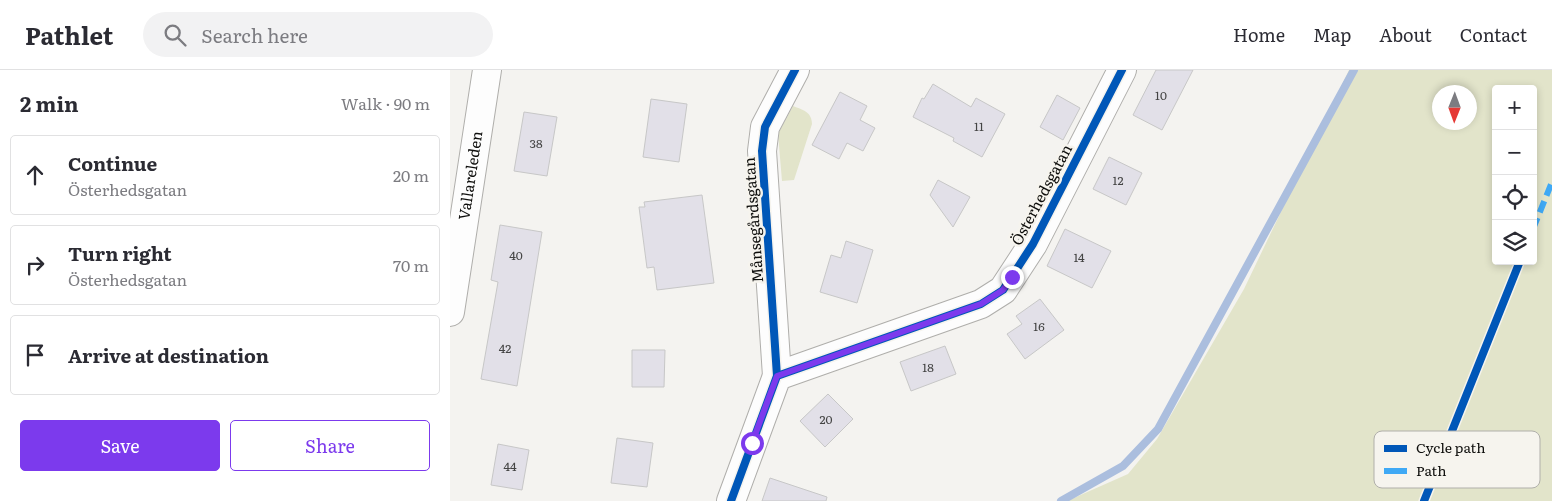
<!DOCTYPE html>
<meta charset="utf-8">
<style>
body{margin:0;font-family:Literata,serif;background:#f2f2f3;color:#2b2b33}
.controls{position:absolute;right:15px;top:15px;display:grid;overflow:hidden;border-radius:5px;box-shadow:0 2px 8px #0003}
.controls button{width:45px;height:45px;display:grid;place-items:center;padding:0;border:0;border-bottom:1px solid #e1e1e2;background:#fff;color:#2b2b33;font:25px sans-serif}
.compass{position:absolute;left:982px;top:15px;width:45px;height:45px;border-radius:50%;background:#fff;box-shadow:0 2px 8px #0003;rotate:181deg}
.stop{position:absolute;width:15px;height:15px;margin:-11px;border:4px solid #7c3aed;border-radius:50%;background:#fff}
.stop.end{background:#7c3aed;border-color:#fff;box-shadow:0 1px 5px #0008}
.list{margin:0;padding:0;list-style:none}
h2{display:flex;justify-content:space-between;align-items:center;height:65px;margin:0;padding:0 20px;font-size:21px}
h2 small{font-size:16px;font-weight:400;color:#7c7c81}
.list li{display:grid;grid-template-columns:32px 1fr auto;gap:15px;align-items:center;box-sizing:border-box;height:80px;margin:0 10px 10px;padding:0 10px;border:1px solid #e1e1e2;border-radius:5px}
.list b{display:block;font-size:19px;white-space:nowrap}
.list p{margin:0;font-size:16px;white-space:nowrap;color:#7c7c81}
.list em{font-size:16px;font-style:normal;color:#7c7c81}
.actions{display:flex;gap:10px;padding:15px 20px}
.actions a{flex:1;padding:11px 0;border:1px solid #7c3aed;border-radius:5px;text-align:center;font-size:18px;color:#7c3aed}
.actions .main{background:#7c3aed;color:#fff}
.icon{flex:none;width:28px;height:28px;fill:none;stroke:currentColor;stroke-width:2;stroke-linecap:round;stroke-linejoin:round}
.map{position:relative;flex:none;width:1102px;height:431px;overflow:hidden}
header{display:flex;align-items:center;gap:30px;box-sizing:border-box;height:70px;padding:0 25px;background:#fff;border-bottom:1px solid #e1e1e2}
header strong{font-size:24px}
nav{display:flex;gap:28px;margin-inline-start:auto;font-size:18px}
.search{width:350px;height:45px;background:#f2f2f3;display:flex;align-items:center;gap:12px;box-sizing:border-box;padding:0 18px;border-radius:28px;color:#7c7c81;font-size:19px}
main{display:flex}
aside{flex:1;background:#fff}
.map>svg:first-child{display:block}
.green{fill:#e2e4ca;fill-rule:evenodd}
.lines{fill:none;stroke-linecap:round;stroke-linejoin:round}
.stream{stroke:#abbede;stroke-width:8}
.building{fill:#e2e0e8;stroke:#c7c7c7}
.minor-casing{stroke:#afaeab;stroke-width:30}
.minor{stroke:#fdfdfd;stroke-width:28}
.quiet{stroke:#3fa9f5;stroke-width:6;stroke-dasharray:12 6;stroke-linecap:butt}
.cycleway-casing{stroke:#f6f4ee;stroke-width:11}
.cycleway{stroke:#0057b8;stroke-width:8}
.route{stroke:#7c3aed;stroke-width:6}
.labels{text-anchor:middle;stroke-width:5;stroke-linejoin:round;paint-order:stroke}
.number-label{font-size:12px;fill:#444}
.street-label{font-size:15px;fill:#0e0e0c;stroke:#f6f4ee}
.key{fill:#f6f4ee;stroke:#b0afaa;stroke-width:1}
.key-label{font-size:14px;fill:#0e0e0c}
</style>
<header>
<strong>Pathlet</strong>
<div class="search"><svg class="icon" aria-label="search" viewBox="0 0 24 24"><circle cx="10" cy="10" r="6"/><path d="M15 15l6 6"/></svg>Search here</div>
<nav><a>Home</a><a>Map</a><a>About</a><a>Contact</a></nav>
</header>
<main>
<aside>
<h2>2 min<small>Walk · 90 m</small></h2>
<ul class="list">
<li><svg class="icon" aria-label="ahead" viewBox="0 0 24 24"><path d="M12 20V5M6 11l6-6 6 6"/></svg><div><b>Continue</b><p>Österhedsgatan</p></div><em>20 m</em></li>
<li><svg class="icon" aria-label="right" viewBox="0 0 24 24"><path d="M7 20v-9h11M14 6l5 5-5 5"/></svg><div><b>Turn right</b><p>Österhedsgatan</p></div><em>70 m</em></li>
<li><svg class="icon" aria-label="arrive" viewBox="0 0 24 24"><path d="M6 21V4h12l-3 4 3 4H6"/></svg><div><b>Arrive at destination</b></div></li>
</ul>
<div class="actions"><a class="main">Save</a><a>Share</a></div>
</aside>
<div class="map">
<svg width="1102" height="431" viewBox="0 0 1102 431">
<rect width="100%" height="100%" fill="#f4f3f0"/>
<g class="green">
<path d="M899,0H1102V431H617L678,404L707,369L794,219ZM1046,19H1083V191H1046ZM989,22H1019V52H989Z"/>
<path d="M343,36C353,40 362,42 362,54L344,110L332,111L328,64Z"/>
</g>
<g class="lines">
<path class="stream" d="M611,431L673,396L708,359L904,0"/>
</g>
<g class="building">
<path d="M706,0H743L712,60L683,45Z"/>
<path d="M483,14L521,37L526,28L555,44L532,87L503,71L504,68L463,47L472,28L474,29Z"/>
<path d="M390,22L417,36L410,50L425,58L413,81L397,73L389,89L362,75Z"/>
<path d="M607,25L630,38L613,70L590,57Z"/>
<path d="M201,29L237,34L229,92L193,87Z"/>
<path d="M74,42L107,47L97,106L64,101Z"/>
<path d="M659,87L692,103L676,135L643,119Z"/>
<path d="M488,110L520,127L503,157L480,125Z"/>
<path d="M252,125L264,213L207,220L204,197L197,198L189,137H195L194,132Z"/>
<path d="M50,155L92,162L67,316L31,309L48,212L41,210Z"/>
<path d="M615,159L661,181L642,218L597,196Z"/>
<path d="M396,171L423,180L407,233L370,222L381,185L391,188Z"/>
<path d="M590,229L614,260L575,289L557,264L572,254L566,246Z"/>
<path d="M495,276L506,304L461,321L450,292Z"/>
<path d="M182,280H215L214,317H182Z"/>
<path d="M378,324L403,349L375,377L350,351Z"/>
<path d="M167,368L203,373L197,417L161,413Z"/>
<path d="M48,374L79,380L72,420L41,415Z"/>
<path d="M320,408L377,427L376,431H312Z"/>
</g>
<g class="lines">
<defs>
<g id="minor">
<path id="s1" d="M0,242L37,0"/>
<path d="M327,306L312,81L315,57L345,0"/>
<path d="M281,431L327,306L531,234L553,220L583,174L672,0"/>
</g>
</defs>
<use href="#minor" class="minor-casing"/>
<use href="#minor" class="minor"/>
<path class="quiet" d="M1083,159L1102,112"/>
<defs>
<g id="cycleway">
<path d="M327,306L312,81L315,57L345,0"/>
<path d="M281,431L327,306L531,234L553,220L583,174L672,0"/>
<path d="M974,431L1070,191"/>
</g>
</defs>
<use href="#cycleway" class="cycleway-casing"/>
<use href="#cycleway" class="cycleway"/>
</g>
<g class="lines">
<path class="route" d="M302,373L327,306L531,234L553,220L562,207"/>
</g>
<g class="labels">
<g class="number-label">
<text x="711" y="30">10</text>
<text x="529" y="61">11</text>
<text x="86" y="78">38</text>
<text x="668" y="115">12</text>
<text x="66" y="190">40</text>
<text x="629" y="192">14</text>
<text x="589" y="261">16</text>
<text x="55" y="283">42</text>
<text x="478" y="302">18</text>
<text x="376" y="354">20</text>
<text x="60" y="401">44</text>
</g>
<g class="street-label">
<text dy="5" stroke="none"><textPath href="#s1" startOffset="138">Vallareleden</textPath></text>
<text transform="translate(592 125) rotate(-62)" y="5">Österhedsgatan</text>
<text transform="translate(304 150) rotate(-94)" y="5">Månsegårdsgatan</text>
</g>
</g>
<rect x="924" y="361" width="166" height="57" rx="8" class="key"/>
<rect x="934" y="375" width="23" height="7" fill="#0057b8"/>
<rect x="934" y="398" width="23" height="6" fill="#3fa9f5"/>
<g class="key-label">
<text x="966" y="383">Cycle path</text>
<text x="966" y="406">Path</text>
</g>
</svg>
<div class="controls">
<button>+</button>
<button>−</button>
<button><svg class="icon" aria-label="locate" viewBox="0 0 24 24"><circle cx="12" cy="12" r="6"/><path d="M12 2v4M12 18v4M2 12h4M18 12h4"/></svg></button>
<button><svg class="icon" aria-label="layers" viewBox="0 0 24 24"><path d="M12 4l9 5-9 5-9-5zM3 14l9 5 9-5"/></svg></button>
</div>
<svg class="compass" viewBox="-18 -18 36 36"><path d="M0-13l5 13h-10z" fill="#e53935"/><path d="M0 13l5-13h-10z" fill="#7c7c81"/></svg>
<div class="stop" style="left:302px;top:373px"></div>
<div class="stop end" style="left:562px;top:207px"></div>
</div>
</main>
